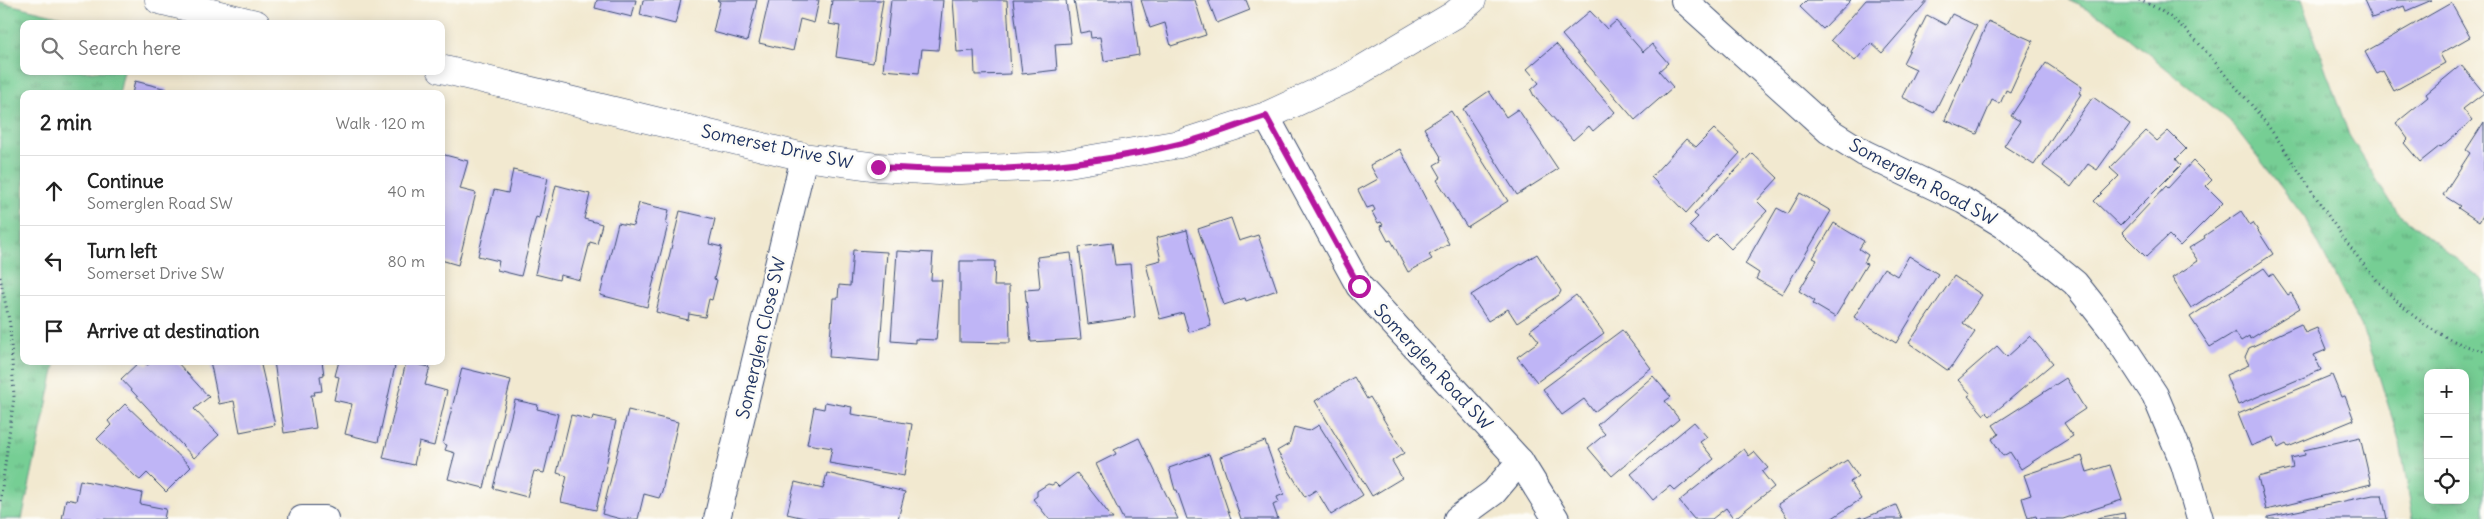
<!DOCTYPE html>
<meta charset="utf-8">
<style>
body{margin:0;font-family:Delius,sans-serif;background:#f2f2f2;color:#222}
.controls{position:absolute;right:15px;bottom:15px;display:grid;overflow:hidden;border-radius:10px;box-shadow:0 2px 12px #0003}
.controls button{width:45px;height:45px;display:grid;place-items:center;padding:0;border:0;border-bottom:1px solid #e0e0e0;background:#fff;color:#222;font:25px sans-serif}
.stop{position:absolute;width:15px;height:15px;margin:-11px;border:4px solid #b5179e;border-radius:50%;background:#fff}
.stop.end{background:#b5179e;border-color:#fff;box-shadow:0 1px 5px #0008}
.list{margin:0;padding:0;list-style:none}
h2{display:flex;justify-content:space-between;align-items:center;height:65px;margin:0;padding:0 20px;font-size:21px}
h2 small{font-size:16px;font-weight:400;color:#767676}
.list li{display:grid;grid-template-columns:32px 1fr auto;gap:15px;align-items:center;box-sizing:border-box;height:70px;padding:0 20px;border-top:1px solid #e0e0e0}
.list b{display:block;font-size:19px;white-space:nowrap}
.list p{margin:0;font-size:16px;white-space:nowrap;color:#767676}
.list em{font-size:16px;font-style:normal;color:#767676}
.icon{flex:none;width:28px;height:28px;fill:none;stroke:currentColor;stroke-width:2;stroke-linecap:round;stroke-linejoin:round}
.map{position:relative;flex:none;width:2484px;height:519px;overflow:hidden}
.search{position:absolute;background:#fff;box-shadow:0 2px 12px #0003;left:20px;top:20px;width:425px;height:55px;display:flex;align-items:center;gap:12px;box-sizing:border-box;padding:0 18px;border-radius:10px;color:#767676;font-size:19px}
.panel{position:absolute;background:#fff;box-shadow:0 2px 12px #0003;left:20px;top:90px;width:425px;height:275px;border-radius:10px}
.map>svg:first-child{display:block}
.grass{fill:url(#grass-tufts);stroke:#487e79;fill-rule:evenodd}
.building{fill:#bfb5f6}
.lines{fill:none;stroke-linecap:round;stroke-linejoin:round}
.minor-casing{stroke:#3b4b6f;stroke-width:28}
.tertiary-casing{stroke:#3b4b6f;stroke-width:29}
.path{stroke:#3b4b6f;stroke-width:3;stroke-dasharray:1 4;stroke-linecap:butt}
.minor{stroke:#fff;stroke-width:26}
.tertiary{stroke:#fff;stroke-width:28}
.route{stroke:#b5179e;stroke-width:6}
.labels{text-anchor:middle;stroke-width:5;stroke-linejoin:round;paint-order:stroke}
.street-label{font-size:18px;fill:#1b2f5e;stroke:#fdfcf7}
</style>
<div class="map">
<svg width="2484" height="519" viewBox="0 0 2484 519">
<defs>
<pattern id="grass-tufts" width="24" height="20" patternUnits="userSpaceOnUse" patternTransform="scale(1.25)"><rect width="24" height="20" fill="#76ce94"/><path d="M3 7l-1-3M5 7V3M7 7l1-3M15 17l-1-3M17 17v-4M19 17l1-3" fill="none" stroke="#60a87c"/></pattern>
</defs>
<rect width="100%" height="100%" fill="#fdfcf7"/>
<filter id="ink" filterUnits="userSpaceOnUse"><feTurbulence type="fractalNoise" baseFrequency=".02" numOctaves="2"/><feDisplacementMap in="SourceGraphic" scale="10" xChannelSelector="R" yChannelSelector="G"/><feConvolveMatrix kernelMatrix="1 2 1 2 8 2 1 2 1" color-interpolation-filters="sRGB"/></filter>
<filter id="wash" filterUnits="userSpaceOnUse"><feTurbulence type="fractalNoise" baseFrequency=".0096" numOctaves="4" result="noise"/><feDisplacementMap in="SourceGraphic" scale="20" xChannelSelector="R" yChannelSelector="G"/><feGaussianBlur stdDeviation="1.12" result="paint"/><feColorMatrix in="noise" values="0 0 0 0 0 0 0 0 0 0 0 0 0 0 0 0 0 1.4 0 .05"/><feComposite in="paint" operator="in"/></filter>
<g filter="url(#wash)">
<rect width="100%" height="100%" fill="#f2e9d0"/>
<g class="grass">
<path d="M2068,0H2301L2349,135L2397,212L2484,281V519H2413L2400,443L2367,338L2305,218L2230,121L2106,19ZM2428,373H2465V500H2428Z"/>
<path d="M0,2L91,24H24V71H124L119,94H24V361H56L22,519H0Z"/>
</g>
<g id="blocks">
<g class="building">
<path d="M597,0H636L632,17L595,8Z"/>
<path d="M643,0H681L675,24L640,15Z"/>
<path d="M757,0L747,41L713,32L720,2L717,0Z"/>
<path d="M769,0H819L814,23L800,19L793,51L759,43Z"/>
<path d="M832,0H883L873,63L836,57L840,26L829,24Z"/>
<path d="M891,0H943L938,50L922,49L919,73L883,70Z"/>
<path d="M953,0H1007L1011,74L975,75L974,51L957,52Z"/>
<path d="M1013,0H1066L1071,43L1055,44L1057,70L1022,74Z"/>
<path d="M1074,0H1131L1139,55L1104,61L1100,37L1091,38L1090,31L1080,33Z"/>
<path d="M1141,0H1195L1206,35L1171,46L1165,23L1150,28Z"/>
<path d="M1208,0H1246L1250,10L1217,23Z"/>
<path d="M1807,0H1851L1823,29L1800,7Z"/>
<path d="M1866,0H1928L1882,53L1871,43L1855,61L1831,40Z"/>
<path d="M2364,0H2432L2406,11L2404,6L2372,18Z"/>
<path d="M2451,3L2470,37L2440,54L2445,63L2394,91L2383,71L2377,74L2365,52Z"/>
<path d="M1590,11L1607,29L1616,21L1643,52L1652,44L1668,63L1659,71L1673,87L1635,120L1562,35Z"/>
<path d="M1952,14L1977,26L1934,113L1902,97L1916,69L1903,63L1927,15L1946,25Z"/>
<path d="M1988,21L2033,41L2010,92L2006,90L2000,104L1992,100L1977,134L1945,120Z"/>
<path d="M1556,44L1615,112L1593,131L1589,126L1573,140L1534,96L1531,90L1539,83L1527,69Z"/>
<path d="M2046,63L2082,87L2079,93L2081,94L2034,165L2004,146L2020,121L2011,116Z"/>
<path d="M2461,65L2484,93L2463,109L2472,120L2441,147L2440,146L2420,162L2404,143L2408,139L2396,123L2428,97L2426,94Z"/>
<path d="M135,81L167,89L165,94H132Z"/>
<path d="M1489,91L1506,117L1518,109L1558,169L1517,195L1463,109Z"/>
<path d="M2093,97L2130,124L2097,170L2088,164L2071,187L2043,166Z"/>
<path d="M1451,111L1508,201L1467,227L1437,180L1441,177L1434,165L1441,161L1440,158L1441,157L1424,128Z"/>
<path d="M2484,122V214L2479,222L2458,208L2460,206L2443,195L2470,153L2466,150Z"/>
<path d="M1714,129L1740,153L1686,213L1651,177L1686,139L1696,147Z"/>
<path d="M2146,131L2157,141L2168,131L2186,149L2176,159L2181,165L2120,226L2094,201L2119,176L2110,168Z"/>
<path d="M1400,149L1449,244L1429,255L1432,259L1408,272L1391,240L1388,241L1380,226L1383,225L1381,222L1378,223L1372,212L1375,210L1373,206L1367,208L1358,190L1378,179L1370,165Z"/>
<path d="M1752,153L1778,178L1757,201L1767,211L1731,249L1716,234L1707,243L1689,226L1698,217L1694,214Z"/>
<path d="M441,154L468,161L460,189L476,193L458,265L441,260Z"/>
<path d="M2193,161L2212,180L2206,186L2223,203L2180,246L2169,235L2146,257L2122,233L2166,186L2168,188Z"/>
<path d="M513,170L548,178L539,218L536,217L521,276L497,270L499,261L478,256L494,190L508,193Z"/>
<path d="M556,185L590,194L584,219L602,224L597,244L590,242L580,280L560,275L559,280L535,274Z"/>
<path d="M1800,193L1831,211L1782,294L1756,279L1759,273L1745,264L1777,208L1788,214Z"/>
<path d="M639,203L669,210L666,224L668,225L647,307L600,295L618,223L633,226Z"/>
<path d="M680,211L715,219L709,244L722,247L714,279L717,280L712,300L709,299L705,317L689,314L688,320L656,312Z"/>
<path d="M2241,211L2250,225L2253,223L2273,254L2191,308L2172,278L2198,261L2189,248L2205,238L2204,236Z"/>
<path d="M1231,218L1239,241L1258,235L1277,290L1246,301L1245,298L1224,305L1198,229Z"/>
<path d="M1834,223L1864,241L1859,249L1868,255L1864,263L1867,264L1835,317L1813,304L1815,301L1799,291L1817,260L1813,258Z"/>
<path d="M1187,230L1211,326L1189,332L1183,313L1160,319L1146,264L1161,260L1156,238Z"/>
<path d="M1112,243L1115,265L1130,264L1135,317L1088,324L1079,247Z"/>
<path d="M853,250L887,252L879,361L829,357L833,298H838L839,285L850,286Z"/>
<path d="M897,251L933,253L931,280H942L936,340L915,339V343L891,341Z"/>
<path d="M1071,253L1081,339L1031,342L1025,290L1039,289L1040,286L1037,257Z"/>
<path d="M1537,254L1561,291L1559,295L1517,323L1508,309L1488,321L1471,295Z"/>
<path d="M1909,256L1938,274L1896,343L1854,317L1884,268L1897,276Z"/>
<path d="M960,261H995L994,286H1009L1010,343L960,342Z"/>
<path d="M2264,268L2270,276L2273,274L2288,295L2291,293L2300,308L2250,339L2249,336L2241,341L2235,332L2210,347L2190,317Z"/>
<path d="M1954,276L1982,295L1963,323L1975,332L1950,369L1947,370L1909,343Z"/>
<path d="M1576,295L1604,333L1537,382L1517,357L1539,341L1530,330Z"/>
<path d="M2301,324L2305,333L2317,328L2326,350L2314,355L2321,370L2238,405L2226,375L2249,365L2245,357L2249,348Z"/>
<path d="M1622,330L1651,368L1594,412L1584,399L1562,415L1543,389Z"/>
<path d="M2030,336L2053,363L1990,416L1986,412L1984,415L1968,396L1971,394L1958,380L1997,346L2007,357Z"/>
<path d="M140,361L148,365L152,361H176L209,397L194,409L219,435L194,458L121,379Z"/>
<path d="M210,361H260L275,425L240,432L234,401L219,404Z"/>
<path d="M274,361H322L324,375L320,376L322,391L314,392L315,395H311L316,428L284,433Z"/>
<path d="M339,361H387V364L395,366L378,442L345,434L352,404L334,400L339,377L335,376Z"/>
<path d="M406,362L430,367L425,385L447,391L434,446L419,442L414,465L383,458Z"/>
<path d="M462,368L511,380L484,488L448,479L455,453L445,450L447,445L443,444Z"/>
<path d="M2332,375L2341,397L2345,396L2354,420L2288,447L2286,444L2278,448L2274,437L2251,446L2238,414Z"/>
<path d="M1653,376L1671,397L1665,401L1679,419L1612,476L1588,448L1605,434L1597,425Z"/>
<path d="M1354,377L1367,399L1370,397L1404,453L1392,461L1402,478L1372,496L1315,401Z"/>
<path d="M2066,378L2085,409L2064,423L2073,436L2021,469L2010,452L2003,456L1992,439L1999,434L1993,425Z"/>
<path d="M515,400L538,405L537,409L558,414L544,473L534,471L527,497L493,488Z"/>
<path d="M825,402L852,407L851,414L912,424L904,476L829,463L832,448L807,444L814,407L824,409Z"/>
<path d="M125,404L191,467L166,492L147,473L140,480L136,477L97,439L111,425L108,421Z"/>
<path d="M628,410L678,422L662,491L659,498L644,494L638,519H621L602,514Z"/>
<path d="M571,415L592,420L593,416L616,421L596,510L561,502L567,476L557,473Z"/>
<path d="M1694,422L1707,437L1700,442L1714,459L1675,491L1670,486L1653,500L1631,474Z"/>
<path d="M1319,425L1363,495L1331,515L1316,490L1305,497L1277,451L1289,444L1294,427L1309,431Z"/>
<path d="M2360,437L2371,484L2266,510L2258,477L2293,468L2291,458L2305,455L2304,450Z"/>
<path d="M1139,438L1178,519H1123L1107,487L1096,464L1116,454L1114,450Z"/>
<path d="M1265,441L1284,494L1277,497L1279,502L1273,505L1278,519H1241L1220,457Z"/>
<path d="M1744,449L1749,456L1754,452L1768,468L1762,472L1774,487L1734,519L1726,508L1712,519H1694L1679,501Z"/>
<path d="M1209,454L1231,519H1187L1177,490H1175L1169,468Z"/>
<path d="M2082,456L2087,472L2110,465L2122,500L2063,519H2037L2036,516L2028,518L2022,498L2031,495L2024,475Z"/>
<path d="M1847,460L1858,476L1850,482L1861,499L1831,519H1788L1778,504Z"/>
<path d="M827,473L905,492L898,519H809L787,514L795,482L823,489Z"/>
<path d="M1077,473L1113,519H1049L1033,499L1037,496V491L1048,484L1052,485L1055,483L1059,487Z"/>
<path d="M80,480L142,493L140,504L166,509L164,519H62L66,499L76,501Z"/>
<path d="M2373,495H2382L2387,519H2268V517Z"/>
<path d="M1896,505L1902,519H1856L1861,517L1862,519Z"/>
<path d="M2124,513L2125,519H2097V518Z"/>
</g>
</g>
</g>
<g filter="url(#ink)">
<use href="#blocks" fill-opacity="0" stroke="#3b4b6f" stroke-width="1"/>
<g class="lines">
<defs>
<g id="minor">
<path d="M1684,0L1829,131L1864,153L1964,201L2005,226L2075,283L2113,331L2155,395L2184,464L2200,519"/>
<path d="M1266,116L1359,286L1520,461L1556,519"/>
<path d="M302,519H325"/>
<path d="M717,519L804,157"/>
<path d="M1457,519L1494,492L1520,461"/>
</g>
<g id="tertiary">
<path d="M159,0L256,24"/>
<path d="M441,69L804,157L878,167L938,171L1051,166L1180,144L1266,116L1346,79L1454,15L1472,0"/>
</g>
</defs>
<use href="#minor" class="minor-casing"/>
<use href="#tertiary" class="tertiary-casing"/>
<g class="path">
<path d="M2139,0C2176,14 2200,44 2224,73C2239,91 2255,108 2268,126C2325,203 2383,329 2484,351"/>
<path d="M0,277L10,325L14,397L0,503"/>
</g>
<use href="#minor" class="minor"/>
<use href="#tertiary" class="tertiary"/>
</g>
</g>
<g class="lines" filter="url(#ink)">
<path class="route" d="M878,167C979,174 1081,168 1179,144C1209,137 1237,125 1266,116L1359,286"/>
</g>
<g class="labels">
<g class="street-label">
<text transform="translate(777 147) rotate(12)" y="6">Somerset Drive SW</text>
<text transform="translate(1923 182) rotate(28)" y="6">Somerglen Road SW</text>
<text transform="translate(761 338) rotate(-77)" y="6">Somerglen Close SW</text>
<text transform="translate(1433 367) rotate(47)" y="6">Somerglen Road SW</text>
</g>
</g>
</svg>
<div class="controls">
<button>+</button>
<button>−</button>
<button><svg class="icon" aria-label="locate" viewBox="0 0 24 24"><circle cx="12" cy="12" r="6"/><path d="M12 2v4M12 18v4M2 12h4M18 12h4"/></svg></button>
</div>
<div class="stop" style="left:1359px;top:286px"></div>
<div class="stop end" style="left:878px;top:167px"></div>
<div class="search"><svg class="icon" aria-label="search" viewBox="0 0 24 24"><circle cx="10" cy="10" r="6"/><path d="M15 15l6 6"/></svg>Search here</div>
<section class="panel">
<h2>2 min<small>Walk · 120 m</small></h2>
<ul class="list">
<li><svg class="icon" aria-label="ahead" viewBox="0 0 24 24"><path d="M12 20V5M6 11l6-6 6 6"/></svg><div><b>Continue</b><p>Somerglen Road SW</p></div><em>40 m</em></li>
<li><svg class="icon" aria-label="left" viewBox="0 0 24 24"><path d="M17 20v-9H6M10 6l-5 5 5 5"/></svg><div><b>Turn left</b><p>Somerset Drive SW</p></div><em>80 m</em></li>
<li><svg class="icon" aria-label="arrive" viewBox="0 0 24 24"><path d="M6 21V4h12l-3 4 3 4H6"/></svg><div><b>Arrive at destination</b></div></li>
</ul>
</section>
</div>
